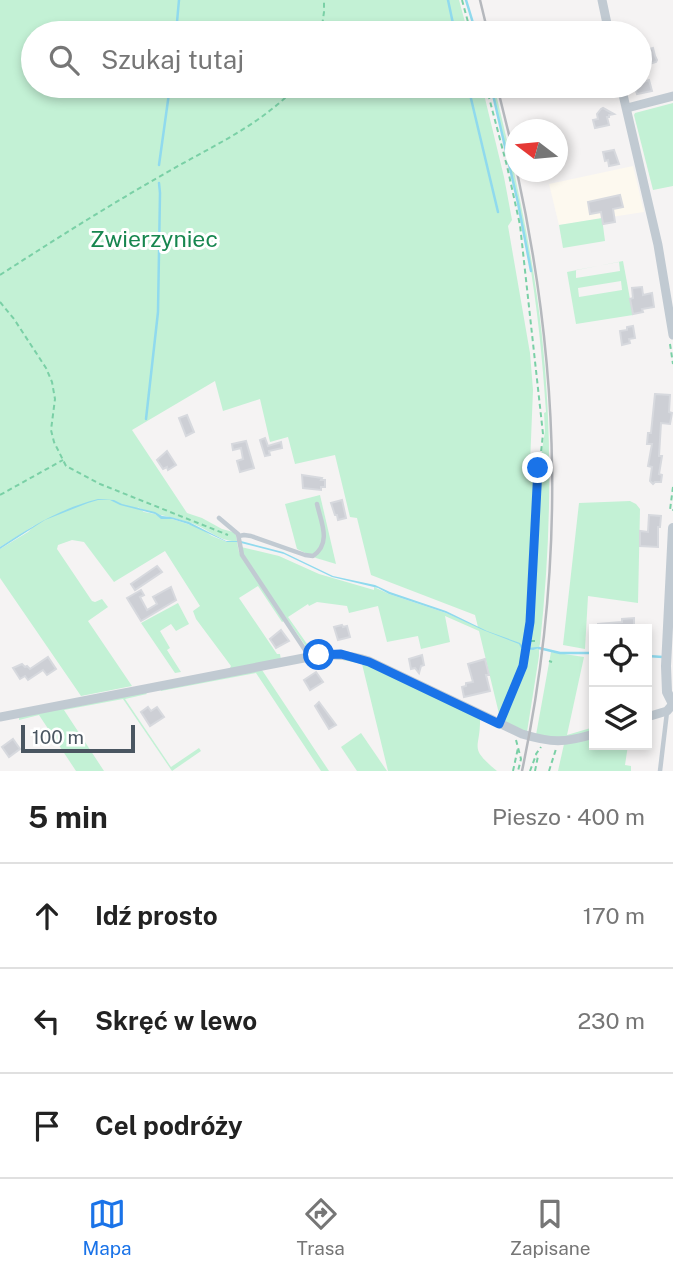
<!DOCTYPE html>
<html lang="pl">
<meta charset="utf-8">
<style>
body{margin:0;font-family:"Public Sans",sans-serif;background:#f6f6f6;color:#222}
.controls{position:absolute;right:21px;bottom:21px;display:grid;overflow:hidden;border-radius:0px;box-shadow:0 4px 10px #0003}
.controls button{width:63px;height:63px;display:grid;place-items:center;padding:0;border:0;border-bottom:2px solid #e0e0e0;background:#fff;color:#222;font:35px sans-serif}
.compass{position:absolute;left:505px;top:119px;width:63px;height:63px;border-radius:50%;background:#fff;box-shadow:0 4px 10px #0003;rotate:286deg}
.scale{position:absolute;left:21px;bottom:18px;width:114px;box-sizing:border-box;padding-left:7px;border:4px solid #4a5661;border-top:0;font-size:19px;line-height:24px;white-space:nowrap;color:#4a5661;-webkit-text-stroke:5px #fff;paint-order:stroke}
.stop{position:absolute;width:21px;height:21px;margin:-16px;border:5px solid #1a73e8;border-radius:50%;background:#fff}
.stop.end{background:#1a73e8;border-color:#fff;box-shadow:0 2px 7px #0008}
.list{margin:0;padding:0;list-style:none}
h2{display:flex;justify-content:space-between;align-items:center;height:91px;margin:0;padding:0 28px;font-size:30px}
h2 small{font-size:23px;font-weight:400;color:#767676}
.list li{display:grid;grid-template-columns:46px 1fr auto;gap:21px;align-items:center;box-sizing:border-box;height:105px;padding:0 28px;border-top:2px solid #e0e0e0}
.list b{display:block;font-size:26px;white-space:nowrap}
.list em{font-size:23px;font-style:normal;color:#767676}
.icon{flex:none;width:38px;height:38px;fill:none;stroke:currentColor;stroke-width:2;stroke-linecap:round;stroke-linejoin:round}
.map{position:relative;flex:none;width:673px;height:771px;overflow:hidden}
.search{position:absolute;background:#fff;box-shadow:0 4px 10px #0003;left:21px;right:21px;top:21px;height:77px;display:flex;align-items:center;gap:18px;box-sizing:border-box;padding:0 24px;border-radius:38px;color:#767676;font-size:26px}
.sheet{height:406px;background:#fff}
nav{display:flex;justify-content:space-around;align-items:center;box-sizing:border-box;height:98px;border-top:2px solid #e0e0e0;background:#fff;font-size:19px;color:#767676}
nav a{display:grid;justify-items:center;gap:4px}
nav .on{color:#1a73e8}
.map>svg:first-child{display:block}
.commercial{fill:#fdf9ef}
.green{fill:#c3f1d5;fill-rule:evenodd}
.water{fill:#90daee}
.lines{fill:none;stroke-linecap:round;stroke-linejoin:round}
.stream{stroke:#90daee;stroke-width:2.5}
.building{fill:#cdcfd5;stroke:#d7d9de;stroke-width:2}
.path{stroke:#7ad0a6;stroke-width:2;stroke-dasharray:5 3.5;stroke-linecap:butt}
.service{stroke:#c1cad2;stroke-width:4.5}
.minor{stroke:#c1cad2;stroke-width:9}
.tertiary{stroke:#c1cad2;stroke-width:10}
.rail{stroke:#b5b8bd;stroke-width:2.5}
.route{stroke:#1a73e8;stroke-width:9}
.labels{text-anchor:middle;stroke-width:6;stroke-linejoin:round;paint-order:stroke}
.park-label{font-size:23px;fill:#17864f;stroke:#fff}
</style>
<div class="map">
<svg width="673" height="771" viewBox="0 0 673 771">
<rect width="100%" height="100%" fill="#f5f3f3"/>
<path class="commercial" d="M633,166L644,212L559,225L549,184Z"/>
<g class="green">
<path d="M0,0H459L468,33H33V86H482L504,177L512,220L508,226L530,353L533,390L530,464H537L528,626L525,649L539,648V656L527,732L501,722L479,631L445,616L450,642L421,649L418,636L387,642L378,606L349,613L347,606L317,602L309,606L308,604L288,617L312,651H315V653L309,651L264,586L244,555L241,547L279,556L319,574L374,590V587L389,594L446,613L478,627L475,615L371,575L357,518L350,517L335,455L295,464L288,437L270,442L260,399L223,411L215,381L132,430L187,513L202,518L222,529L233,532L236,535L237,541C219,542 207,528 191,523C173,517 155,515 137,507L144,512L155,514L162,519H172L200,528L212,536L227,542H237L239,552L243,559L284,621L282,622L258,586L239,598L277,654H280L281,660L233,669L230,668L231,666L196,619L193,611L200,606L165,551L114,582L84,542L72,540L58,545L57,549L92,601L95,602L102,599L108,607L88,621L132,686L81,696L0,578V549L28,532L35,525L0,547Z"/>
<path d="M491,86H494C514,168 533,252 542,336C553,439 551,541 540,644L539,647L532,649L528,647L529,641H535L529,640L532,620L540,463L545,431L544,413L546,412C542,352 536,292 524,232C515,183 503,134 491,86Z"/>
<path d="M673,103V186L653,190L634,115L635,113Z"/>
<path d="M602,218L605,241L563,248L559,225Z"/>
<path d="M623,261L633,315L576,324L567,272ZM619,262L620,271L576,278V270ZM621,281L622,290L579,297L578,288Z"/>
<path d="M320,495L336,564L316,558L297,549L285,504Z"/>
<path d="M630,501L636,504L640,509L638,603L588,596L585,649L563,645L579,503Z"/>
<path d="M178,603L189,624L176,631L171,624L160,631L170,648L167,650L181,672L175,673L141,623Z"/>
<path d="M551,652L584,657L567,735L594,727V731L563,739L536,735Z"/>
<path d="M338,659L361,661L480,717C481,750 467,746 497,771H388L362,664Z"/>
<path d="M262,670L329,771H321L256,673L161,691L160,689Z"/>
<path d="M145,692L147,694L125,699L171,767L199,748L201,751L172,771L123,699L64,710L104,771H76L39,715L19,720V717Z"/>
<path d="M361,733L387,771H357L341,747Z"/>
<path d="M594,736V745H628L625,765L631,766V771H558L564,744Z"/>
</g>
<path class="water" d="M98,499L114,500L122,504L155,512L162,516L171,517L189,522L226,541H241L283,552L333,576L375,585L390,592L446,611L487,631L520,643C525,650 532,647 539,647V648L533,650L521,648L519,644L483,630L446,613L389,594L378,588L332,577L284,554L237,542H227L188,524L172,519H161L155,514L120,505L110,500H98L88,503L45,520L0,549V547C31,527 61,508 98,499Z"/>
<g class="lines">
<g class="stream">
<path d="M448,0L455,33"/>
<path d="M466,0L476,33"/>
<path d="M176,33L179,0"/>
<path d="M468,86L498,212"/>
<path d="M491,86L518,203L531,271"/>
<path d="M159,165L170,86"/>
<path d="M146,419L158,312L160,193L159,183"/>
<path d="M539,648L560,653H594"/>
<path d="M647,656L663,657"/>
</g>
</g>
<g class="building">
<path d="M653,48L655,56L657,60L656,62L646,65L642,51Z"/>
<path d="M649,80L652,91L637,94L636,91L628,86H640V83Z"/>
<path d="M603,108L614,114L609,115V117H607L609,125L595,128L593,120L598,119L597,114L601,109Z"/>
<path d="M614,150L619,164L609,166L608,160L605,161L603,152Z"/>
<path d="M620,195L623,207L613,209L615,222L603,224L601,212L590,214L588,202Z"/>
<path d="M642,287L643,295L652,293L654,307L642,309L643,312L633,314L630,299L633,298L632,288Z"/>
<path d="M633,326L635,338L629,339L630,343L622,345L620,331L627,330V327Z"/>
<path d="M655,394L670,395L669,412L672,413L670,424L661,423L659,456H662L659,474L662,475L661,482H655L653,484L650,481L652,467L648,466L652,444H647L648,433H651Z"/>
<path d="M187,415L194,432L186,436L179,418Z"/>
<path d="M265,438L268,446L281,442L282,448L269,451L270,455L265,456L260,440Z"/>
<path d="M246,441L254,468L240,472L237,461L243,459L241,448L233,450L232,444Z"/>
<path d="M167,451L176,465L168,470L167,467L163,469L157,460Z"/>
<path d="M302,475L322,478L321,480H325V487H321V490L303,488Z"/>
<path d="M342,500L346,518L338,520L337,515H335L331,503Z"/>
<path d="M649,515L661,516L660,527H658V547L640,546V531L648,532Z"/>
<path d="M157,566L162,572L135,590L131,584Z"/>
<path d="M171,587L176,600L141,621L127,598L141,590L144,595L140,597L147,610L157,604L153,597Z"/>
<path d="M634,618V626H631V629H598V624L622,622V619Z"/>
<path d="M342,625L343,627L347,626L350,637L338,640L334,627Z"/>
<path d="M281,630L289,641L276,648L270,639Z"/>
<path d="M422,655L424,665L421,666L419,673L415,668L411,669L409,659Z"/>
<path d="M48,657L56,669L47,675L43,670L28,680L25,676L20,679L13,668L22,664L25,667L27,666L30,669Z"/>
<path d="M485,659L489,675H486L490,691L464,697L462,687L466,686V683L473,682L468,664Z"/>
<path d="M316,672L323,682L310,690L304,680Z"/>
<path d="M319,702L336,725L329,729L315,706Z"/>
<path d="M148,707L151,711L157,707L164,717L150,726L141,712Z"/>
<path d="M13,739L20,749L9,757L2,747Z"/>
</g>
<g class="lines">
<g class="path">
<path d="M462,0L471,33"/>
<path d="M321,33L324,12V0"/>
<path d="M486,86L507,166L520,225L543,434L536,498L530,622L523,666L503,715"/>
<path d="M0,275C54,240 108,206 164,174C210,147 260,126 297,86"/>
<path d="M0,302L14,319L46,368L52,382L55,399L51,430L54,442L66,466L100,484L228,535"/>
<path d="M670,344L673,364"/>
<path d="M673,487L670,510H673"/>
<path d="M0,495L63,460"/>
<path d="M531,641H535"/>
<path d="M549,661L552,662"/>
<path d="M516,740L521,759L518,771"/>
<path d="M513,771L518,748"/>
<path d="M530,771L536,755"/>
<path d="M535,771L538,756L536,754L541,747"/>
<path d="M549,771L556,749"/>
</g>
<g class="service">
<path d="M219,518L238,534L242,555L309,656"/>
<path d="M239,536L244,535L251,536L305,555L313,556C332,543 321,522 317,504"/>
<path d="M660,771L667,712"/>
</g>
<g class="minor">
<path d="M602,0L609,33"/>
<path d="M621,86L658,245L673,335"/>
<path d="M627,108L673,96"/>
<path d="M0,717L309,657C331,654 348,654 369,661L522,734C552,743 564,743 594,734"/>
<path d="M647,717L667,711L673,704"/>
</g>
<path class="tertiary" d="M673,528L666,666L667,692L673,704"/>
<g class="rail">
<path d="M480,0L488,33"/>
<path d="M497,86L516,163"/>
<path d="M517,172C561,373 565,569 522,771"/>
</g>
</g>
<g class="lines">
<path class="route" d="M319,655L341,654L369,662L499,724L523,666L530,622L538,468"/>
</g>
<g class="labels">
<g class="park-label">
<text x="154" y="247">Zwierzyniec</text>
</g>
</g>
</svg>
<div class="controls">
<button><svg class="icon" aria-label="locate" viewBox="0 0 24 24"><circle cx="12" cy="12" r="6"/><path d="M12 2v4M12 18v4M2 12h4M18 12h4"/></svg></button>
<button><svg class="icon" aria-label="layers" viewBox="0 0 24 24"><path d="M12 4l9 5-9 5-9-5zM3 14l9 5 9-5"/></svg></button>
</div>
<svg class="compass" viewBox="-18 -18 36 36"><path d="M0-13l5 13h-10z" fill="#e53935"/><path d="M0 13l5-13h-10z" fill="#767676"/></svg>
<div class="scale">100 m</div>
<div class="stop" style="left:319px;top:655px"></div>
<div class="stop end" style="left:538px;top:468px"></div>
<div class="search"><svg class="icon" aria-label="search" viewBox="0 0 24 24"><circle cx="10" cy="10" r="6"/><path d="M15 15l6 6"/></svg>Szukaj tutaj</div>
</div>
<section class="sheet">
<h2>5 min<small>Pieszo · 400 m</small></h2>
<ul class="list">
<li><svg class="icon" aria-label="ahead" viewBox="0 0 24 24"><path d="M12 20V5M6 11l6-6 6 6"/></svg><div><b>Idź prosto</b></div><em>170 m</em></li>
<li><svg class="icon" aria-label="left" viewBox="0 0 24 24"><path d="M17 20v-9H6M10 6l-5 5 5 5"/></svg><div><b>Skręć w lewo</b></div><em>230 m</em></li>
<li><svg class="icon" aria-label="arrive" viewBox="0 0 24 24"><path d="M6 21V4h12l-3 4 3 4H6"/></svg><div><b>Cel podróży</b></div></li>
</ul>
</section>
<nav>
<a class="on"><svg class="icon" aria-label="map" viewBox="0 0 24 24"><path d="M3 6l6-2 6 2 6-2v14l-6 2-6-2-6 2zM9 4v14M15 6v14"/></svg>Mapa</a>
<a><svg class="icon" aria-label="directions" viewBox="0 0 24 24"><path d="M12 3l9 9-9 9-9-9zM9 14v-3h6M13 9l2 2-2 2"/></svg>Trasa</a>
<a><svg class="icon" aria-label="saved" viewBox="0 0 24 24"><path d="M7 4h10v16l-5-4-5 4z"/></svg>Zapisane</a>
</nav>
